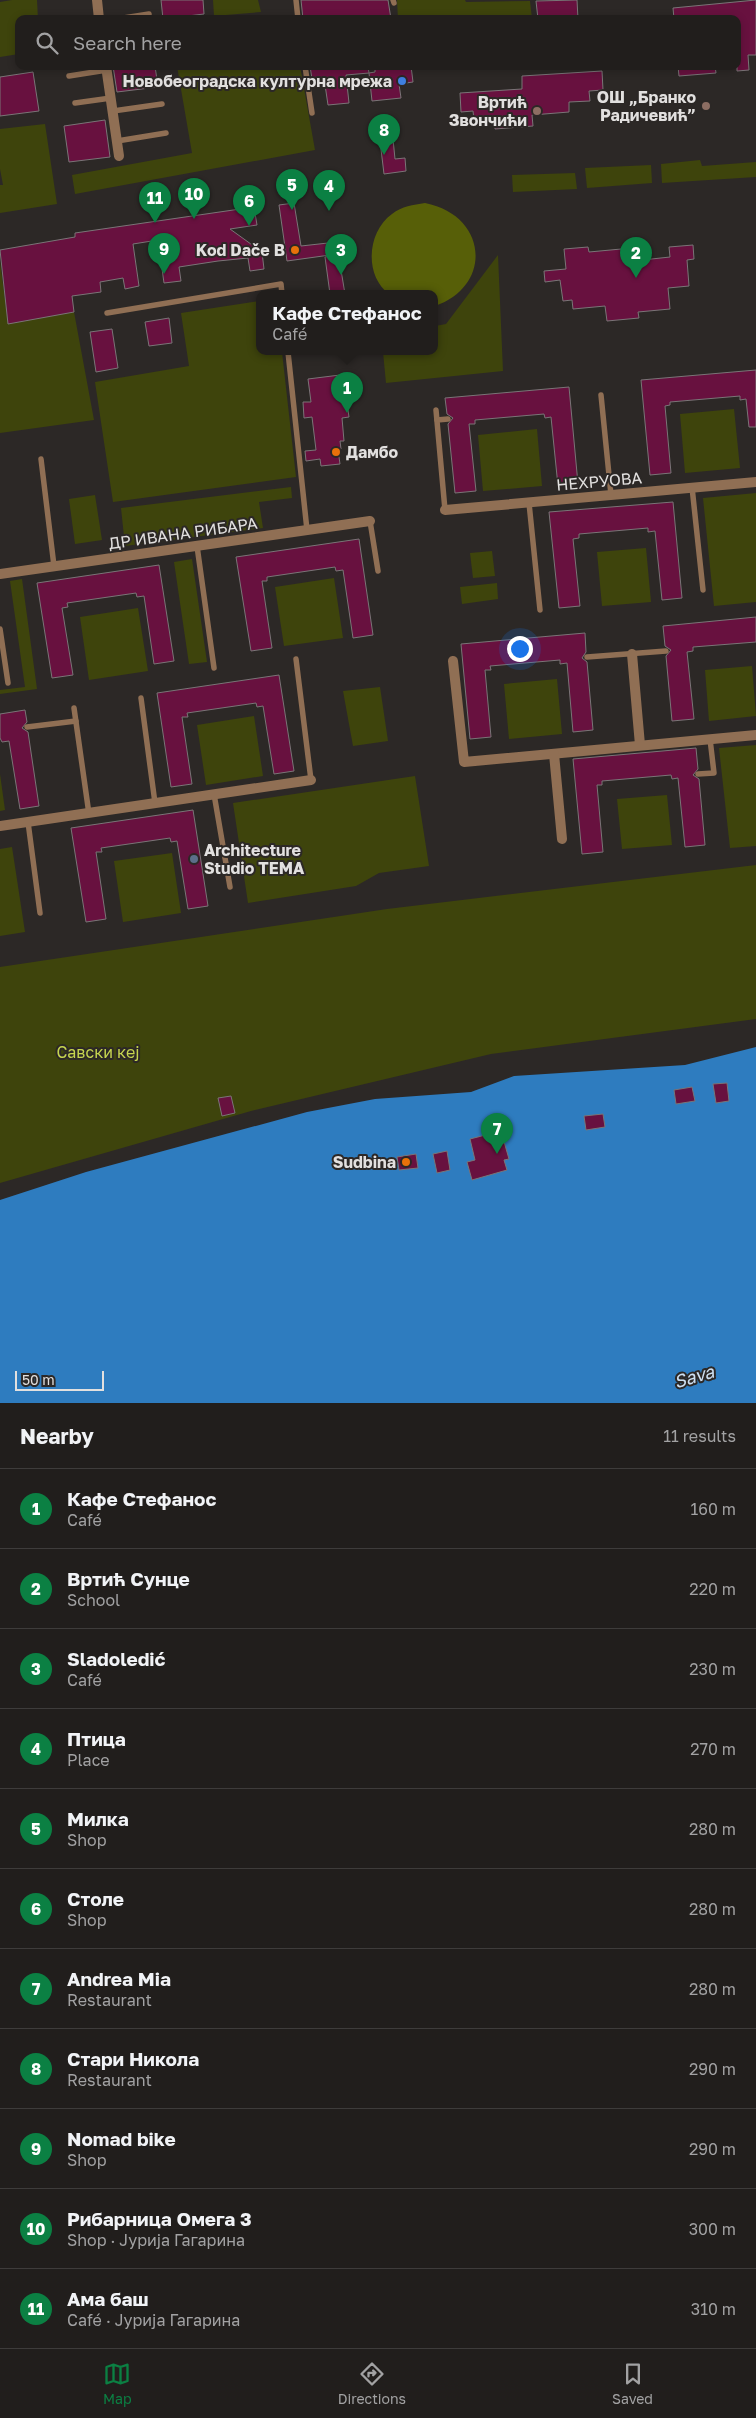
<!DOCTYPE html>
<meta charset="utf-8">
<style>
body{margin:0;font-family:"Golos Text",sans-serif;background:#2d2b29;color:#f1f3f6}
.scale{position:absolute;left:15px;bottom:12px;width:89px;box-sizing:border-box;padding-left:5px;border:2px solid #e2e0df;border-top:0;font-size:14px;line-height:18px;white-space:nowrap;color:#e2e0df;-webkit-text-stroke:4px #2c2826;paint-order:stroke}
.you{position:absolute;left:519px;top:648px;width:18px;height:18px;margin:-12px;border:4px solid #fff;border-radius:50%;background:#1a73e8;box-shadow:0 0 0 8px #1a73e833}
.badge{display:grid;place-items:center;width:32px;height:32px;border-radius:50%;background:#0b8043;color:#fff;font-size:16px;font-weight:700}
.pin{position:absolute;translate:-50% -41px;filter:drop-shadow(0 1px 2px #0008)}
.pin::after{content:'';position:absolute;top:26px;width:18px;height:15px;background:inherit;clip-path:polygon(0 0,100% 0,50% 100%)}
.popup{position:absolute;left:256px;top:290px;width:182px;height:65px;box-sizing:border-box;display:grid;place-content:center;border-radius:10px;background:#211e1c;filter:drop-shadow(0 1px 4px #0005);font-size:16px;white-space:nowrap;color:#a2a2a3}
.popup b{font-size:19px;color:#f1f3f6}
.popup::after{content:'';position:absolute;left:50%;top:100%;margin-left:-10px;border:10px solid transparent;border-top-color:#211e1c}
.list{margin:0;padding:0;list-style:none}
h2{display:flex;justify-content:space-between;align-items:center;height:65px;margin:0;padding:0 20px;font-size:21px}
h2 small{font-size:16px;font-weight:400;color:#a2a2a3}
.list li{display:grid;grid-template-columns:32px 1fr auto;gap:15px;align-items:center;box-sizing:border-box;height:80px;padding:0 20px;border-top:1px solid #3e3c3b}
.list b{display:block;font-size:19px;white-space:nowrap}
.list p{margin:0;font-size:16px;white-space:nowrap;color:#a2a2a3}
.list em{font-size:16px;font-style:normal;color:#a2a2a3}
.icon{flex:none;width:28px;height:28px;fill:none;stroke:currentColor;stroke-width:2;stroke-linecap:round;stroke-linejoin:round}
.map{position:relative;flex:none;width:756px;height:1403px;overflow:hidden}
.search{position:absolute;background:#211e1c;box-shadow:0 2px 8px #0003;left:15px;right:15px;top:15px;height:55px;display:flex;align-items:center;gap:12px;box-sizing:border-box;padding:0 18px;border-radius:10px;color:#a2a2a3;font-size:19px}
.sheet{height:945px;background:#211e1c}
nav{display:flex;justify-content:space-around;align-items:center;box-sizing:border-box;height:70px;border-top:1px solid #3e3c3b;background:#211e1c;font-size:14px;color:#a2a2a3}
nav a{display:grid;justify-items:center;gap:2px}
nav .on{color:#0b8043}
.map>svg:first-child{display:block}
.green{fill:#3e440c}
.forest{fill:#575f08}
.water{fill:#2e7cbf}
.building{fill:#68113f;stroke:#7a7577}
.lines{fill:none;stroke-linecap:round;stroke-linejoin:round}
.service{stroke:#906f54;stroke-width:5.5}
.minor{stroke:#906f54;stroke-width:10}
.shop-dot{fill:#3f7fe0;stroke:#2c2826;stroke-width:2}
.education-dot{fill:#8d6e63;stroke:#2c2826;stroke-width:2}
.food-dot{fill:#e8710a;stroke:#2c2826;stroke-width:2}
.service-dot{fill:#5c6f8a;stroke:#2c2826;stroke-width:2}
.labels{text-anchor:middle;stroke-width:4;stroke-linejoin:round;paint-order:stroke}
.poi-label{font-size:16px;font-weight:bold;fill:#e2e0df;stroke:#2c2826;text-anchor:end}
.street-label{font-size:16px;fill:#e2e0df;stroke:#2c2826}
.park-label{font-size:16px;fill:#c6d54f;stroke:#2c2826}
.water-label{font-size:18px;font-style:italic;fill:#cee0f2;stroke:#2c2826}
</style>
<div class="map">
<svg width="756" height="1403" viewBox="0 0 756 1403">
<rect width="100%" height="100%" fill="#2c2826"/>
<g class="green">
<path d="M12,0H37L38,19H19V54L0,57V2Z"/>
<path d="M213,0H258L261,12L214,16Z"/>
<path d="M397,0H465L466,2L530,1L532,19H398Z"/>
<path d="M177,66H300L315,150L75,194L72,175L192,153Z"/>
<path d="M45,124L57,204L0,213V185H3L0,169V129Z"/>
<path d="M700,160L702,166L756,162V177L662,183L661,164Z"/>
<path d="M651,165L652,183L587,188L585,168Z"/>
<path d="M575,173L577,189L513,192L512,175Z"/>
<path d="M498,255L503,371L386,383L383,352H434L435,326L446,324Z"/>
<path d="M0,262L8,323L74,312L94,420L0,433Z"/>
<path d="M259,301L260,352H282L296,477L113,502L95,382L189,366L181,313Z"/>
<path d="M734,409L740,468L685,473L680,414Z"/>
<path d="M537,429L542,486L483,491L478,435Z"/>
<path d="M291,487L292,498L259,502L263,528L125,546L121,508Z"/>
<path d="M756,493V602L714,606L703,498Z"/>
<path d="M95,495L102,540L75,544L69,499Z"/>
<path d="M646,548L651,602L602,606L597,552Z"/>
<path d="M492,551L495,576L473,578L470,553Z"/>
<path d="M192,559L207,662L189,664L174,562Z"/>
<path d="M334,578L343,638L284,646L275,587Z"/>
<path d="M22,579L37,689L0,694V690L25,687L10,581Z"/>
<path d="M497,583L498,599L462,604L460,587Z"/>
<path d="M138,608L148,671L89,680L80,617Z"/>
<path d="M752,666L756,716L709,721L705,670Z"/>
<path d="M557,679L562,734L509,739L504,684Z"/>
<path d="M380,687L388,741L353,746L343,691Z"/>
<path d="M254,716L263,776L206,785L197,725Z"/>
<path d="M756,745V846L730,848L719,748Z"/>
<path d="M0,774L5,810L0,811Z"/>
<path d="M415,776L429,866L379,873L356,886L248,903L233,803Z"/>
<path d="M667,795L672,845L622,849L617,799Z"/>
<path d="M12,847L25,932L0,936V849Z"/>
<path d="M172,853L181,913L123,922L114,861Z"/>
<path d="M756,865V1019L491,1054L251,1111L0,1183V967L387,909Z"/>
</g>
<path class="forest" d="M425,203C487,215 494,285 435,306L434,294H389C364,275 367,232 392,214C402,206 413,205 425,203Z"/>
<path class="water" d="M756,1047V1403H0V1200L86,1172L307,1112L375,1099L471,1092L514,1076L685,1065Z"/>
<g class="building">
<path d="M161,0H203L204,14L163,19Z"/>
<path d="M301,0H388L391,19H303Z"/>
<path d="M577,0L578,19H538L536,1Z"/>
<path d="M756,0V55H748L749,70L737,71V19H674L673,8Z"/>
<path d="M113,66H155L158,87L117,92Z"/>
<path d="M310,66H368L369,73L346,75L349,103L328,105L324,78L312,79Z"/>
<path d="M375,66H411L413,82L399,84L401,98L372,101L369,73L375,72Z"/>
<path d="M678,66H715L716,73L679,76Z"/>
<path d="M602,71L603,90L589,91L590,101L569,102V112L532,115L533,126L495,129V119L474,120L473,111L461,112L460,93L522,89V76Z"/>
<path d="M33,72L39,111L0,116V77Z"/>
<path d="M105,120L110,157L69,162L64,126Z"/>
<path d="M393,139L395,159L405,158L406,171L384,174L380,141Z"/>
<path d="M294,203L301,246L328,243L330,255L287,261L279,205Z"/>
<path d="M254,207L257,225L230,229L262,252L264,269L250,271L248,258L218,261L179,267L181,281L164,283L158,240L133,244L139,286L125,289L123,278L100,282L101,292L72,296L74,312L8,324L0,250L75,237V233Z"/>
<path d="M693,245L694,259L687,260L689,286L668,288L670,309L638,312L639,318L607,321L605,306L573,309L572,300L563,301L560,280L545,282L544,271L566,269L564,249L588,247L589,252L632,248L633,261L670,257L669,247Z"/>
<path d="M337,255L341,270L345,294H330L325,257Z"/>
<path d="M169,318L172,343L149,346L145,322Z"/>
<path d="M112,329L118,368L96,372L90,332Z"/>
<path d="M756,370V427H749L746,399L740,400V396L670,402V405L665,406L671,473L650,475L641,380Z"/>
<path d="M348,374L351,402L347,403L349,417L342,418L344,441H340L341,449L338,450L340,464L321,466L320,459L306,461L305,451L316,450L312,417L304,418L303,402H311L308,379Z"/>
<path d="M569,387L578,484L558,486L551,417L545,418L544,414L475,420V424H469L476,491L455,493L448,424L453,418L447,414L445,398Z"/>
<path d="M673,502L682,598L662,600L655,531L648,532V528L579,534V538L573,539L580,606L559,608L549,512Z"/>
<path d="M359,539L373,635L353,638L343,570L336,571L335,567L267,577V581H262L272,648L251,651L236,557Z"/>
<path d="M159,565L174,661L154,664L144,596L137,597L136,593L67,603L68,607L62,608L73,675L52,678L37,583Z"/>
<path d="M756,617V642L693,647V651L687,652L694,719L672,721L666,656L671,650L665,646L663,626Z"/>
<path d="M585,633L586,652L582,658L587,662L593,730L573,732L567,663L560,664V660L490,666L491,670H485L491,737L470,739L461,644Z"/>
<path d="M279,675L294,771L274,774L263,706L257,707L256,703L187,713L188,717H182L192,784L171,787L157,693Z"/>
<path d="M25,710L27,722L22,728L28,732L39,806L20,809L9,741L2,742L0,738V714Z"/>
<path d="M696,748L698,769L693,775L699,779L705,845L685,847L678,778L672,779L671,775L602,781V785H597L603,852L582,854L573,759Z"/>
<path d="M193,810L208,906L188,909L177,841L171,842L170,838L101,848L102,852H96L106,919L86,922L71,828Z"/>
<path d="M727,1083L729,1101L716,1103L713,1084Z"/>
<path d="M692,1087L695,1101L676,1104L674,1090Z"/>
<path d="M231,1096L235,1113L222,1116L218,1098Z"/>
<path d="M603,1114L605,1127L586,1130L584,1116Z"/>
<path d="M501,1131L509,1159L504,1160L507,1170L472,1180L467,1162L475,1160L470,1139Z"/>
<path d="M447,1151L450,1170L437,1173L433,1154Z"/>
<path d="M416,1154L418,1168L399,1170L397,1157Z"/>
</g>
<g class="lines">
<g class="service">
<path d="M296,0L298,19"/>
<path d="M393,0L394,3"/>
<path d="M117,19L149,14"/>
<path d="M305,66L312,113"/>
<path d="M69,76L107,70"/>
<path d="M75,103L111,98"/>
<path d="M113,111L162,104"/>
<path d="M117,141L166,133"/>
<path d="M107,313L281,284L282,294"/>
<path d="M288,352L307,530"/>
<path d="M601,395L611,495"/>
<path d="M436,410L445,510"/>
<path d="M437,420L448,419"/>
<path d="M41,459L54,566"/>
<path d="M692,487L703,590"/>
<path d="M529,503L540,610"/>
<path d="M370,521L378,571"/>
<path d="M197,546L214,668"/>
<path d="M0,629L8,683"/>
<path d="M587,657L666,651"/>
<path d="M296,659L311,780"/>
<path d="M141,698L155,803"/>
<path d="M74,708L89,814"/>
<path d="M27,727L76,721"/>
<path d="M698,774L714,773L710,739"/>
<path d="M214,794L230,887"/>
<path d="M28,822L40,913"/>
</g>
<g class="minor">
<path d="M97,0L99,19"/>
<path d="M106,66L119,156"/>
<path d="M445,510L756,482"/>
<path d="M0,574L370,521"/>
<path d="M632,654L640,745"/>
<path d="M453,661L464,762L756,735"/>
<path d="M554,754L562,839"/>
<path d="M0,826L311,780"/>
</g>
</g>
<circle class="shop-dot" cx="402" cy="81" r="5"/>
<g class="education-dot">
<circle cx="706" cy="106" r="5"/>
<circle cx="537" cy="111" r="5"/>
</g>
<g class="food-dot">
<circle cx="295" cy="250" r="5"/>
<circle cx="336" cy="452" r="5"/>
<circle cx="406" cy="1162" r="5"/>
</g>
<circle class="service-dot" cx="194" cy="859" r="5"/>
<g class="labels">
<g class="poi-label">
<text x="392" y="87">Новобеоградска културна мрежа</text>
<text x="696" y="103">ОШ „Бранко<tspan x="696" dy="18">Радичевић”</tspan></text>
<text x="527" y="108">Вртић<tspan x="527" dy="18">Звончићи</tspan></text>
<text x="285" y="256">Kod Dače B</text>
<text x="346" y="458" text-anchor="start">Дамбо</text>
<text x="204" y="856" text-anchor="start">Architecture<tspan x="204" dy="18">Studio TEMA</tspan></text>
<text x="396" y="1168">Sudbina</text>
</g>
<g class="street-label">
<text transform="translate(599 481) rotate(-5)" y="6">НЕХРУОВА</text>
<text transform="translate(183 533) rotate(-8)" y="6">ДР ИВАНА РИБАРА</text>
</g>
<g class="park-label">
<text x="98" y="1058">Савски кеј</text>
</g>
<g class="water-label">
<text transform="translate(694 1377) rotate(-16)" y="6">Sava</text>
</g>
</g>
</svg>
<div class="scale">50 m</div>
<div class="you"></div>
<div class="pin badge" style="left:347px;top:413px">1</div>
<div class="popup"><b>Кафе Стефанос</b>Café</div>
<div class="pin badge" style="left:636px;top:278px">2</div>
<div class="pin badge" style="left:341px;top:275px">3</div>
<div class="pin badge" style="left:329px;top:211px">4</div>
<div class="pin badge" style="left:292px;top:210px">5</div>
<div class="pin badge" style="left:249px;top:226px">6</div>
<div class="pin badge" style="left:497px;top:1154px">7</div>
<div class="pin badge" style="left:384px;top:155px">8</div>
<div class="pin badge" style="left:164px;top:274px">9</div>
<div class="pin badge" style="left:194px;top:219px">10</div>
<div class="pin badge" style="left:155px;top:223px">11</div>
<div class="search"><svg class="icon" aria-label="search" viewBox="0 0 24 24"><circle cx="10" cy="10" r="6"/><path d="M15 15l6 6"/></svg>Search here</div>
</div>
<section class="sheet">
<h2>Nearby<small>11 results</small></h2>
<ul class="list">
<li><span class="badge">1</span><div><b>Кафе Стефанос</b><p>Café</p></div><em>160 m</em></li>
<li><span class="badge">2</span><div><b>Вртић Сунце</b><p>School</p></div><em>220 m</em></li>
<li><span class="badge">3</span><div><b>Sladoledić</b><p>Café</p></div><em>230 m</em></li>
<li><span class="badge">4</span><div><b>Птица</b><p>Place</p></div><em>270 m</em></li>
<li><span class="badge">5</span><div><b>Милка</b><p>Shop</p></div><em>280 m</em></li>
<li><span class="badge">6</span><div><b>Столе</b><p>Shop</p></div><em>280 m</em></li>
<li><span class="badge">7</span><div><b>Andrea Mia</b><p>Restaurant</p></div><em>280 m</em></li>
<li><span class="badge">8</span><div><b>Стари Никола</b><p>Restaurant</p></div><em>290 m</em></li>
<li><span class="badge">9</span><div><b>Nomad bike</b><p>Shop</p></div><em>290 m</em></li>
<li><span class="badge">10</span><div><b>Рибарница Омега 3</b><p>Shop · Јурија Гагарина</p></div><em>300 m</em></li>
<li><span class="badge">11</span><div><b>Ама баш</b><p>Café · Јурија Гагарина</p></div><em>310 m</em></li>
</ul>
</section>
<nav>
<a class="on"><svg class="icon" aria-label="map" viewBox="0 0 24 24"><path d="M3 6l6-2 6 2 6-2v14l-6 2-6-2-6 2zM9 4v14M15 6v14"/></svg>Map</a>
<a><svg class="icon" aria-label="directions" viewBox="0 0 24 24"><path d="M12 3l9 9-9 9-9-9zM9 14v-3h6M13 9l2 2-2 2"/></svg>Directions</a>
<a><svg class="icon" aria-label="saved" viewBox="0 0 24 24"><path d="M7 4h10v16l-5-4-5 4z"/></svg>Saved</a>
</nav>
